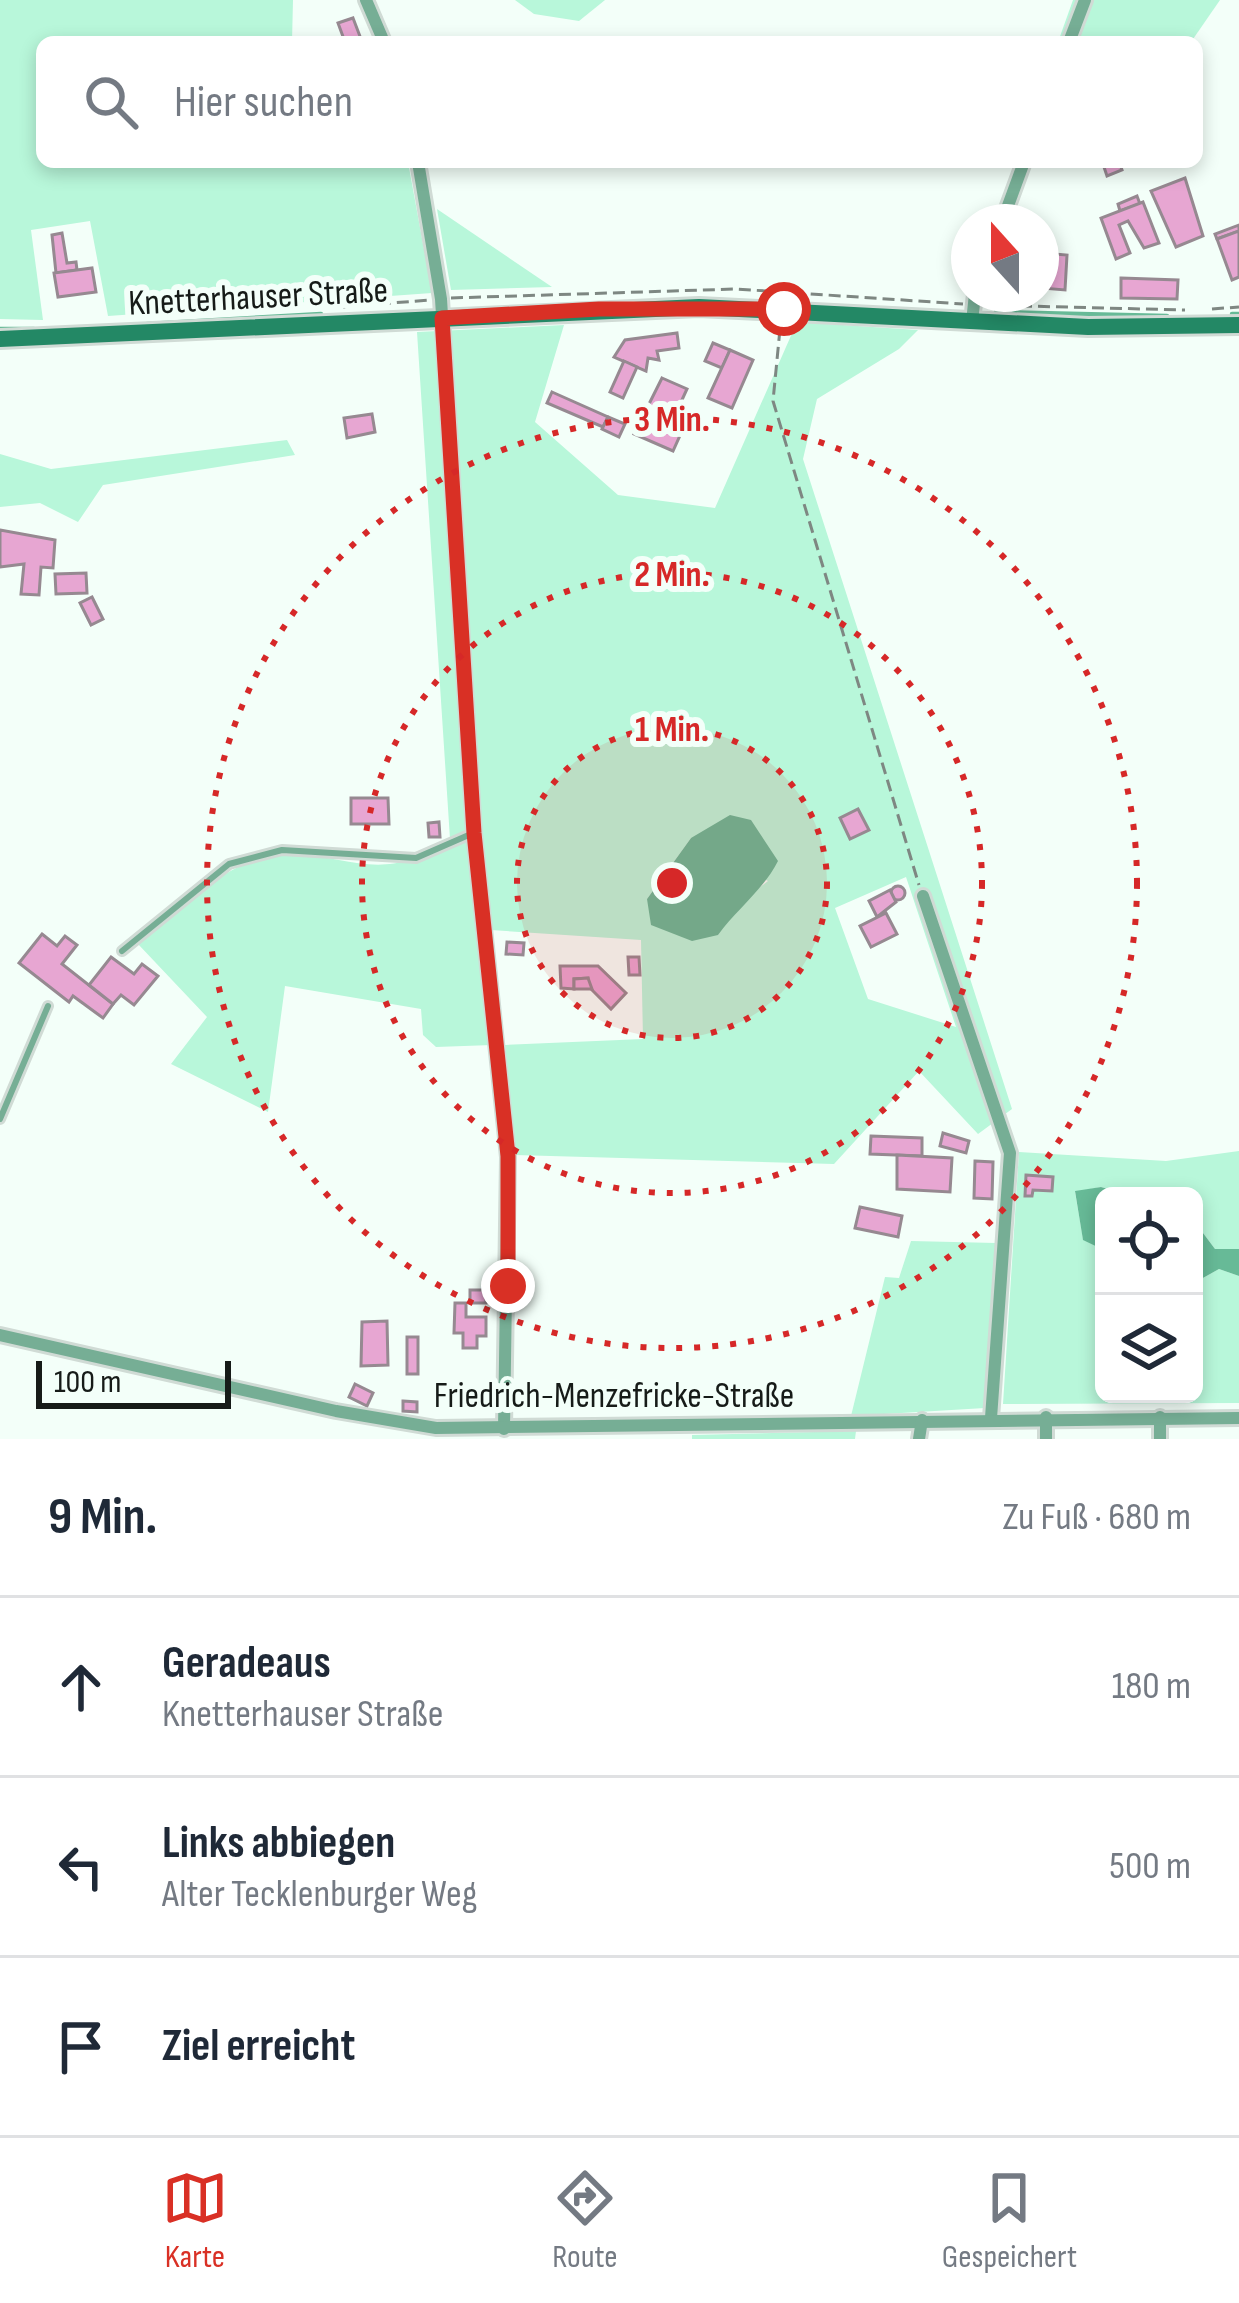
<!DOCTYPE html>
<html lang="de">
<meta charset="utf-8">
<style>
body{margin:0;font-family:"Sofia Sans Condensed",sans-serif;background:#f6f6f7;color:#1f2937}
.controls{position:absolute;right:36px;bottom:36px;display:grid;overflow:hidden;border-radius:18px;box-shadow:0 6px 18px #0003}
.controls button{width:108px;height:108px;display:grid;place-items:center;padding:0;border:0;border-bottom:3px solid #e0e1e3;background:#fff;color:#1f2937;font:60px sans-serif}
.compass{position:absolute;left:951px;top:204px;width:108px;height:108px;border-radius:50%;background:#fff;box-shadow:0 6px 18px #0003;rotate:339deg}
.scale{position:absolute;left:36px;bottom:30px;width:195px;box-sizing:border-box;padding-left:12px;border:6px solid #161b18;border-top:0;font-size:33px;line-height:42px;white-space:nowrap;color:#161b18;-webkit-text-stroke:9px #f3fff9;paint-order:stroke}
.stop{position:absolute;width:36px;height:36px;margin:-27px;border:9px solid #d93025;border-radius:50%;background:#fff}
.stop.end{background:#d93025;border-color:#fff;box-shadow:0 3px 12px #0008}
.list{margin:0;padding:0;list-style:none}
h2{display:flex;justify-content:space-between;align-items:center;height:156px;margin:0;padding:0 48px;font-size:51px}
h2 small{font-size:39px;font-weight:400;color:#747a83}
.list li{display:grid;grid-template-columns:78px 1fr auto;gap:36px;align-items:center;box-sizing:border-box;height:180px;padding:0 48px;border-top:3px solid #e0e1e3}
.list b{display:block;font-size:45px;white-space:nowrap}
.list p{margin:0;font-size:39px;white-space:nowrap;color:#747a83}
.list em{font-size:39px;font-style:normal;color:#747a83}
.icon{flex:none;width:66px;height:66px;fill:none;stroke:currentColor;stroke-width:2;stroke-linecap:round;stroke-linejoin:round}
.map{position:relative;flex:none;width:1239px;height:1439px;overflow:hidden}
.search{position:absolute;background:#fff;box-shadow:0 6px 18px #0003;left:36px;right:36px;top:36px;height:132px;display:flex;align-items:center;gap:30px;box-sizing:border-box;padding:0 42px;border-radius:18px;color:#747a83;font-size:45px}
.sheet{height:696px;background:#fff}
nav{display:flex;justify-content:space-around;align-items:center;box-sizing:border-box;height:168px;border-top:3px solid #e0e1e3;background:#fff;font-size:33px;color:#747a83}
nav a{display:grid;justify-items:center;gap:6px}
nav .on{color:#d93025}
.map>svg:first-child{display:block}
.green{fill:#b8f7da;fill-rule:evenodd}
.water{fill:#67ba97}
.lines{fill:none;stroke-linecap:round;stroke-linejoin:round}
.stream{stroke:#67ba97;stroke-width:4.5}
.building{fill:#e7a6d2;stroke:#968991;stroke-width:3}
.lane-casing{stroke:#d0dbd5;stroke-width:12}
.street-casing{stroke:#d0dbd5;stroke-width:18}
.secondary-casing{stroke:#d0dbd5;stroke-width:22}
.path{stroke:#7e8782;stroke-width:3;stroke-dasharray:12 6;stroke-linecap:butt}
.lane{stroke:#76ae95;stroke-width:6}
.street{stroke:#76ae95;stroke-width:12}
.secondary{stroke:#238865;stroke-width:16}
.route{stroke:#d93025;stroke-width:15}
.ring{fill:none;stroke:#d62828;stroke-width:6;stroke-dasharray:6 12}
.labels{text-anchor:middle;stroke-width:12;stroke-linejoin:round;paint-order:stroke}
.street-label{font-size:36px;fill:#161b18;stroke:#f3fff9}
.centre{fill:#d62828;stroke:#f3fff9;stroke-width:6}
.ring-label{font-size:36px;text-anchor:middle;font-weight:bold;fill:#d62828;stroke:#f3fff9;stroke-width:12;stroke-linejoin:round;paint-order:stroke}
</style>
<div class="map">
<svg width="1239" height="1439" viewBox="0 0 1239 1439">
<rect width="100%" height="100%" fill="#f3fff9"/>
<g class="green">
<path d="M0,0H293L292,42H42V162H408L432,293L108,316L90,221L31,230L43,320L0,319Z"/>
<path d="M515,0H605L579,21L534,14Z"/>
<path d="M1073,0H1220L1191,42H1058Z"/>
<path d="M437,209L552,287L451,290Z"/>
<path d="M797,322L918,330L899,349L817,399L803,459L1012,1109L978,1134L919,1071L834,1164L515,1155L505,1045L643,1039L641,940L491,930L477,783L492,1045L436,1047L423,1035L421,1009L285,986L268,1112L171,1064L207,1017L138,944C176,914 221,863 270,857C346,846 374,891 450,839L417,332L564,325L535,422L618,495L715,508ZM691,838L768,881L741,902L647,899ZM906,877L956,1027L868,999L835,908Z"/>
<path d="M287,440L295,455L103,485L78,522L40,503L0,507V454L51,469Z"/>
<path d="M1239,1151V1249H1215L1194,1221V1196H1132L1101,1187L1075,1192L1083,1239L1104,1250V1394H1194V1283L1219,1269L1239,1276V1403L1003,1404L1019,1152L1166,1161Z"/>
<path d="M911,1241L996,1243L985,1408L851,1416L885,1277L899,1278Z"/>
<path d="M856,1431L855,1439H692V1435Z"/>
</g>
<g class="water">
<path d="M730,815L751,820L778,861C764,889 737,909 718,935L692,941L651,925L647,899L691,838Z"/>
<path d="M1101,1187L1132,1196H1104V1250L1083,1240L1075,1191Z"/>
<path d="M1194,1221L1215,1249H1239V1276L1219,1269L1194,1283Z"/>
</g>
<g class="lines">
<g class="stream">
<path d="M996,312L1167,316"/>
<path d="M1232,314H1239"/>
<path d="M147,324L321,314"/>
<path d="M0,329H34"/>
</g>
</g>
<g class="building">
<path d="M353,18L361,39L345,42L338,23Z"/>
<path d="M1119,162L1122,170L1107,176L1103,164Z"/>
<path d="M1185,178L1203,236L1176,247L1151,191Z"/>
<path d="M1137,196L1140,204L1120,211L1118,204Z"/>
<path d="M1143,202L1159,243L1144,248L1128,221L1119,225L1130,253L1116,259L1101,218Z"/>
<path d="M1239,225V231L1217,239L1215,234Z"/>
<path d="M1239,231V277L1232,280L1217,239Z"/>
<path d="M62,233L67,263L76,262L77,270L56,273L52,235Z"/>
<path d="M1043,253L1067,255L1065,290L1041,288Z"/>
<path d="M92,268L96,292L58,297L54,273Z"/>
<path d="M1121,278L1178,280L1177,299L1121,298Z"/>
<path d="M677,333L679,348L657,351L659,360L648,358L646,371L614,357L625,340Z"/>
<path d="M713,343L730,350L722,368L705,361Z"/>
<path d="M730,350L753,360L732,408L708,398Z"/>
<path d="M624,361L637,367L623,398L610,392Z"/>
<path d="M662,378L687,389L670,426L682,431L673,451L634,434Z"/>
<path d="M552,392L608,417L603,427L547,403Z"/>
<path d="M372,414L375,432L347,438L344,418Z"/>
<path d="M608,417L625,424L619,437L602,429Z"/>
<path d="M0,530L55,540L53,568L41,567L39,595L21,594L24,564L0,567Z"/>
<path d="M86,573L87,593L56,594L55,574Z"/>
<path d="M92,597L103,619L91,625L80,603Z"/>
<path d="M351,798H388L389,824H351Z"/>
<path d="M858,809L869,830L850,839L840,818Z"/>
<path d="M439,822L440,837H429L428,823Z"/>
<circle cx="898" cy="893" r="7"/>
<path d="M890,890L896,902L877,917L869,901Z"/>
<path d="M886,913L897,934L871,947L860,926Z"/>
<path d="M42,934L57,946L65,936L77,945L62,964L113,1004L103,1018L73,996L69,1002L19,963Z"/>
<path d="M507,942L524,943L523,955L506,954Z"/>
<path d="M111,957L134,974L142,964L158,976L134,1005L121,995L113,1004L89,985Z"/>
<path d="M628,957H639L640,975H629Z"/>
<path d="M560,966H598L626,993L611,1009L588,986V978L574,979V989L561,988Z"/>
<path d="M588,978L592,989H574V979Z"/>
<path d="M943,1133L969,1141L966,1153L940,1146Z"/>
<path d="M871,1136L922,1138V1156L870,1154Z"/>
<path d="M897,1155L952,1158L950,1192L897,1189Z"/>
<path d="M975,1161L993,1162L992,1199L974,1198Z"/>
<path d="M1026,1175L1053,1177L1052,1191L1033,1190L1032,1196H1025Z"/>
<path d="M860,1207L902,1216L898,1237L855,1228Z"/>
<rect x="470" y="1290" width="16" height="13"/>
<path d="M455,1303H466V1317H486V1336H477V1348H463V1333H454Z"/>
<path d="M387,1321L388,1365L361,1366L362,1322Z"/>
<rect x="407" y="1337" width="11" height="37"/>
<path d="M355,1384L373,1393L367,1406L349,1397Z"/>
<path d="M403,1401L417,1402V1412L403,1411Z"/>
</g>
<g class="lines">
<defs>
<g id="lane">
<path d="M122,951L229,864L282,850L416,858L471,834"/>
<path d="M0,1119L48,1006"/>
</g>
<g id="street">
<path d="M366,0L384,42"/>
<path d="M1069,42L1085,0"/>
<path d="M418,162L441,299L474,833L508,1157L504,1429"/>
<path d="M1002,222L1024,162"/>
<path d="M972,322L975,294"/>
<path d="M923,896L1010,1153L991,1418"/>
<path d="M0,1335L336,1411L436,1428L1239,1418"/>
<path d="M1046,1417V1439"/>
<path d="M1160,1417V1439"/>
<path d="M919,1439L922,1420"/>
</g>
<path id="secondary" d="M0,339L699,307L1088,327L1239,325"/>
</defs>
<use href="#lane" class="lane-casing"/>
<use href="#street" class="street-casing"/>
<use href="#secondary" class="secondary-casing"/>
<g class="path">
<path d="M451,298L736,289L963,304"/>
<path d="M984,305L1185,310"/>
<path d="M343,307L429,300"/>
<path d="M1212,309L1239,307"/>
<path d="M780,329L773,401L919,885"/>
</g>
<use href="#lane" class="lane"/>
<use href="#street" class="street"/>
<use href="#secondary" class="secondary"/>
</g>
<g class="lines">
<path class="route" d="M508,1286V1156L474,833L442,318L599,309H784"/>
</g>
<circle cx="672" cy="883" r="155" fill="#d62828" fill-opacity=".12"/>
<g class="ring">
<circle cx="672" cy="883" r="155"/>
<circle cx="672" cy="883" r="310"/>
<circle cx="672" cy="883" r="465"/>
</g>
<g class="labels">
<g class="street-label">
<text transform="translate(258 295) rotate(-3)" y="13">Knetterhauser Straße</text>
<text x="614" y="1407">Friedrich-Menzefricke-Straße</text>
</g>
</g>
<circle cx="672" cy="883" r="18" class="centre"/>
<g class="ring-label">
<text x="672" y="431">3 Min.</text>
<text x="672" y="586">2 Min.</text>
<text x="672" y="741">1 Min.</text>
</g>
</svg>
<div class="controls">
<button><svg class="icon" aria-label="locate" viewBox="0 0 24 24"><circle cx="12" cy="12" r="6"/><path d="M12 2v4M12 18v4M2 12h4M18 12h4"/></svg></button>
<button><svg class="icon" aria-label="layers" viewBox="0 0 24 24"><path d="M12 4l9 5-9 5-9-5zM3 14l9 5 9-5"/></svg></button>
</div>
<svg class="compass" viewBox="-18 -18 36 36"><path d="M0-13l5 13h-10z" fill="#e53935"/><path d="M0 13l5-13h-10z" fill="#747a83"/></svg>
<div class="scale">100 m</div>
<div class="stop" style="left:784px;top:309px"></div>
<div class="stop end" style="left:508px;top:1286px"></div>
<div class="search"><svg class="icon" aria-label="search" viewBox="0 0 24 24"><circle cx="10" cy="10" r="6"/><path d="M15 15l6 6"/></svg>Hier suchen</div>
</div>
<section class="sheet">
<h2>9 Min.<small>Zu Fuß · 680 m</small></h2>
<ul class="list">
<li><svg class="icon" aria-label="ahead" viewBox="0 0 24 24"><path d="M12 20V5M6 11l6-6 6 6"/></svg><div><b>Geradeaus</b><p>Knetterhauser Straße</p></div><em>180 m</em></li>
<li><svg class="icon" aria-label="left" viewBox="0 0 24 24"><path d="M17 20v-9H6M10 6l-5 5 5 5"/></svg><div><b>Links abbiegen</b><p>Alter Tecklenburger Weg</p></div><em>500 m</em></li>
<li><svg class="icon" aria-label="arrive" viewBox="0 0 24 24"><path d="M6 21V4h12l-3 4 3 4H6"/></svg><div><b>Ziel erreicht</b></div></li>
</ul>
</section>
<nav>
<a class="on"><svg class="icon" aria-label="map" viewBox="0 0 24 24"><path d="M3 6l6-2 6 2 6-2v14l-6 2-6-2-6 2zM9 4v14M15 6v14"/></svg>Karte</a>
<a><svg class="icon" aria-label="directions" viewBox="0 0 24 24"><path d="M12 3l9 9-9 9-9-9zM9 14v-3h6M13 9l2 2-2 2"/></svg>Route</a>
<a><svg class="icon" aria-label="saved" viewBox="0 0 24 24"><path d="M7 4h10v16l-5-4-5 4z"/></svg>Gespeichert</a>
</nav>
